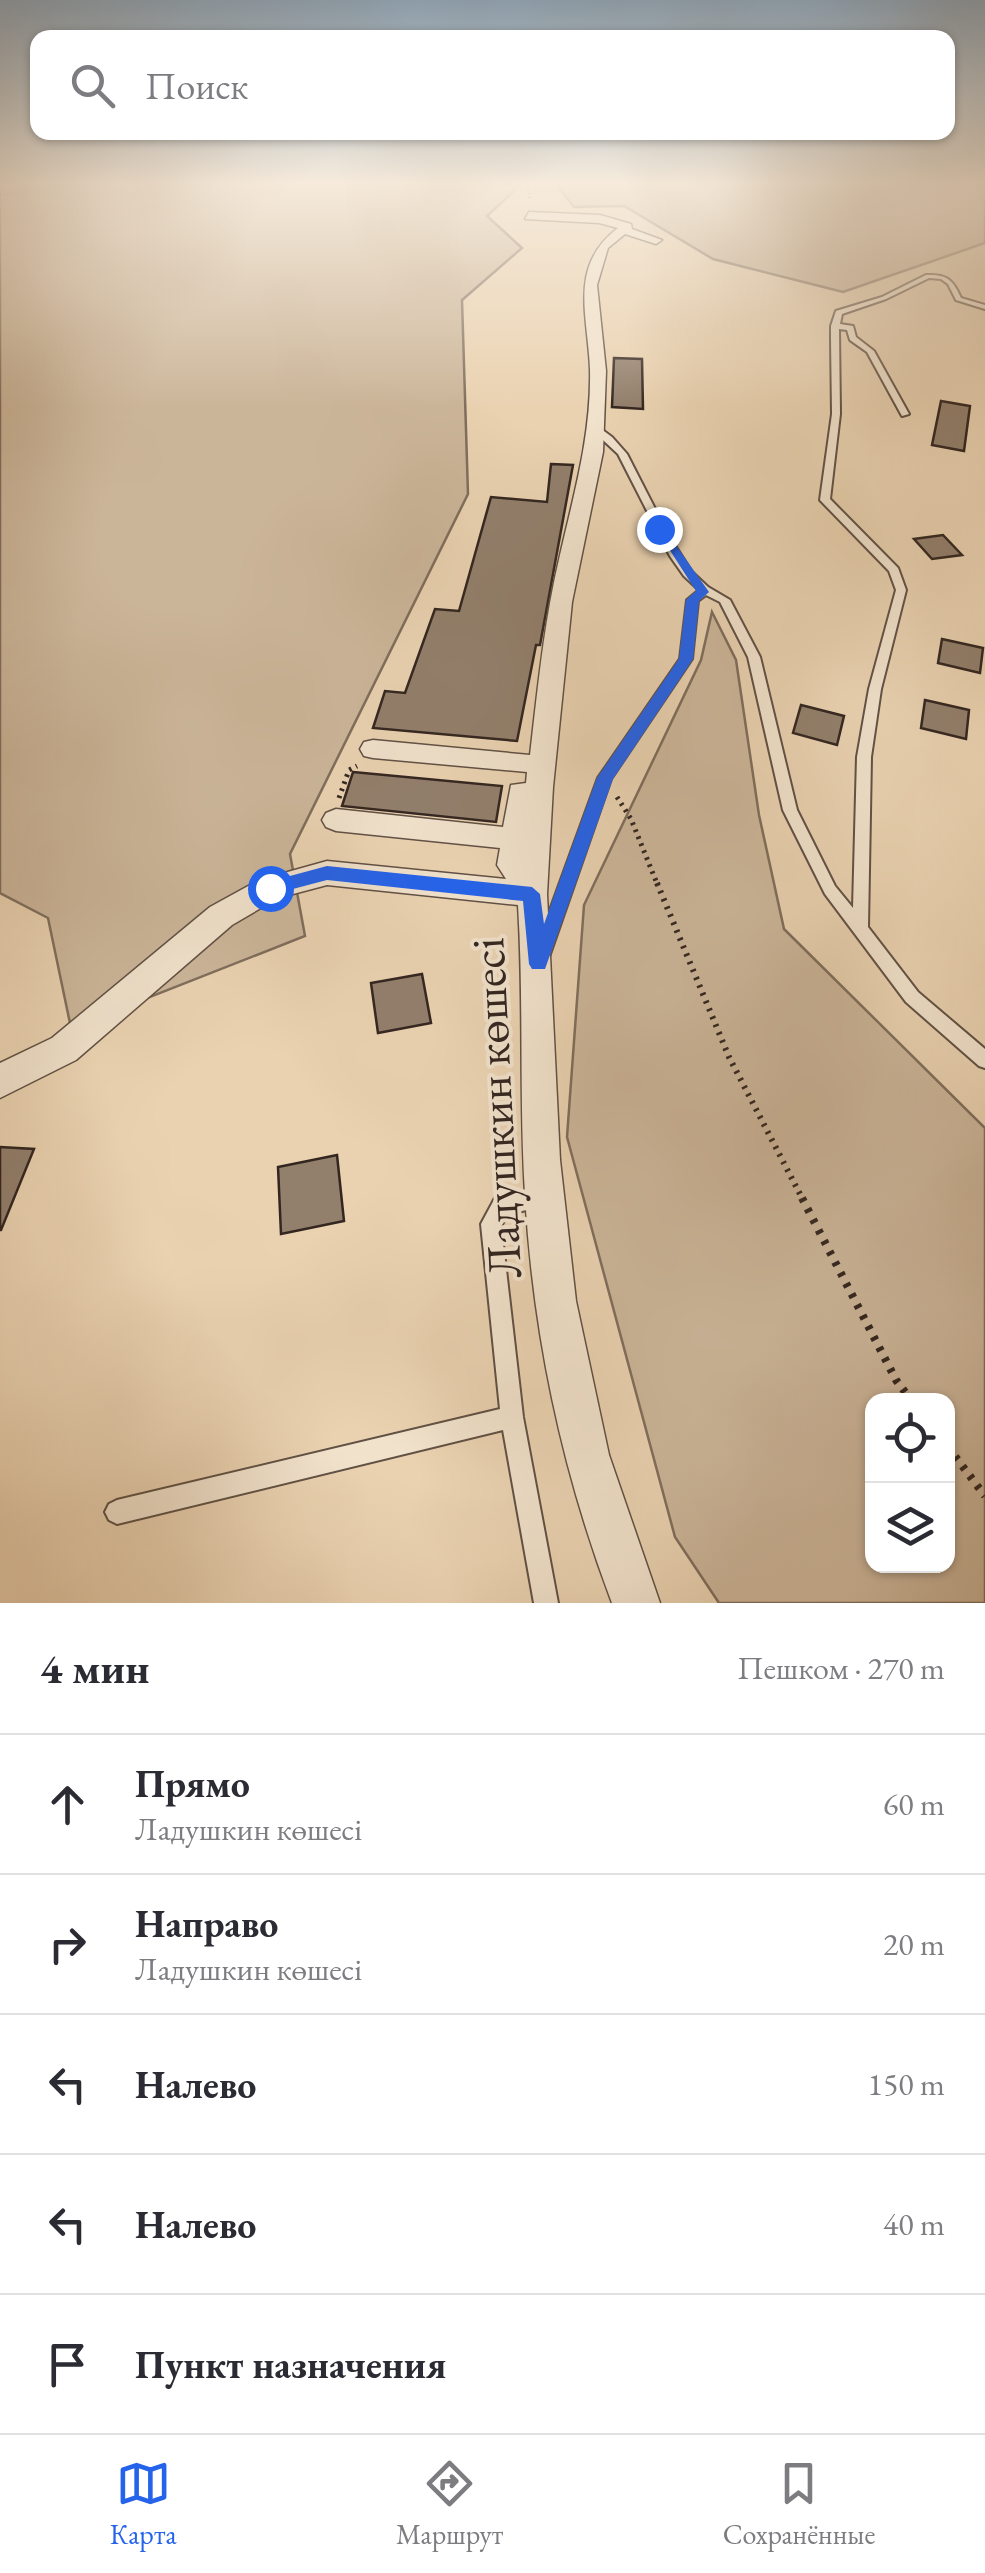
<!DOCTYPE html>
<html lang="ru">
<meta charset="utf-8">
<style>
body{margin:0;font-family:"EB Garamond",serif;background:#f7f7f7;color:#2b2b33}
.controls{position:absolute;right:30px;bottom:30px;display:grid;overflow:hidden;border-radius:20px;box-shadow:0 2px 8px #0004}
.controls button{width:90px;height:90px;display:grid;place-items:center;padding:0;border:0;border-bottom:2px solid #e1e1e2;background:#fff;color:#2b2b33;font:50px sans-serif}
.stop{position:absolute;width:30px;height:30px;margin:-22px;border:8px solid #2563eb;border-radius:50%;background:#fff}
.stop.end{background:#2563eb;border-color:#fff;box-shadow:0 2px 10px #0008}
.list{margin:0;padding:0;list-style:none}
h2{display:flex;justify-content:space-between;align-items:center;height:130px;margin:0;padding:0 40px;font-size:42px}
h2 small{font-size:32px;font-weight:400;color:#7c7c81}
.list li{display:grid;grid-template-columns:65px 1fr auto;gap:30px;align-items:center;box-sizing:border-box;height:140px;padding:0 40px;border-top:2px solid #e1e1e2}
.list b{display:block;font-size:38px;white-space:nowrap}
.list p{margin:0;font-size:32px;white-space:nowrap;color:#7c7c81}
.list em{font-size:32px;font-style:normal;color:#7c7c81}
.icon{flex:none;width:55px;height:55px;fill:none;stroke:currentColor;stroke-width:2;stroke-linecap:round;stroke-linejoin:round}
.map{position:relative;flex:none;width:985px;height:1603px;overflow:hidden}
.search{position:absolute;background:#fff;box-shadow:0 2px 8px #0004;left:30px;right:30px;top:30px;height:110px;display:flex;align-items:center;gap:25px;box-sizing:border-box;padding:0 35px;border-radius:20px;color:#7c7c81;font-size:38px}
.sheet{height:830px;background:#fff}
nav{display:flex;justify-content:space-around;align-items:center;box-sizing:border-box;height:140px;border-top:2px solid #e1e1e2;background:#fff;font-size:28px;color:#7c7c81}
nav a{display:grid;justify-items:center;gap:5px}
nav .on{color:#2563eb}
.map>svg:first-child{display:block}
.green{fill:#cbb599;stroke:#7f6e5d;stroke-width:2.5;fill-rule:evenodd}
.building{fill:#927f6c;stroke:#332621;stroke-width:2.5}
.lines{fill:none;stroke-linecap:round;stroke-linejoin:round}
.service-casing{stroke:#615145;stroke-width:4}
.minor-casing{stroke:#615145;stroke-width:3}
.path-far3{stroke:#332621;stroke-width:2.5;stroke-dasharray:1 2.5;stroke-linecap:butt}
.path-far2{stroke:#332621;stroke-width:5;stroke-dasharray:2.5 5;stroke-linecap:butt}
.path-far1{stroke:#332621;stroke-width:6;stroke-dasharray:2.5 6;stroke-linecap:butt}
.path{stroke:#332621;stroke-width:8;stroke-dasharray:4 8;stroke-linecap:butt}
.service{fill:#f1e2cc;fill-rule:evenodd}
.minor{fill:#f1e2cc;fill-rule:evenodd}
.route{fill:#2563eb}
.labels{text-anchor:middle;stroke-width:8;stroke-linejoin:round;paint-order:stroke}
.near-street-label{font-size:48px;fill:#332621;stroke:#f1e2cc}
</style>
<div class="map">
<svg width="985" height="1603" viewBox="0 0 985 1603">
<rect width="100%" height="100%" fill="#ead2b1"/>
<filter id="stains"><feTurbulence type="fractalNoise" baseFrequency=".002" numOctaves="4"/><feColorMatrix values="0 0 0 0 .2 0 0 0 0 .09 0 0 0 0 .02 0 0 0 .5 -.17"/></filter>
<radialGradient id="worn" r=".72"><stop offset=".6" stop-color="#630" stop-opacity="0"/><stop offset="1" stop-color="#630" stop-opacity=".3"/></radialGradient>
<g class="green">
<path d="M0,183H516L514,191L487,216L522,248L462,300L468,494L290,854L305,936L71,1028L48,918L0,893Z"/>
<path d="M555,183H985V243L843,292L713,259L624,206L574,207Z"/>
<path d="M712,612L736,660L759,815L784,929L985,1128V1603H719L675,1537L567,1137L584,905L701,660ZM948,1400V1566H872V1400Z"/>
</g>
<g class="building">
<path d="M614,358L642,359L643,409L612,407Z"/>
<path d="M941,401L970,406L964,451L932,445Z"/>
<path d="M551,464L573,465L540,645H536L517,741L373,728L385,691L405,693L435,609L459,611L491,497L547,502Z"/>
<path d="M943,535L962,555L932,559L914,539Z"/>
<path d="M942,639L983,648L980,673L938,663Z"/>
<path d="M925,700L969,710L966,739L921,728Z"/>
<path d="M801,705L844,716L837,745L793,733Z"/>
<path d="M353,772L502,786L496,822L342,806Z"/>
<path d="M422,974L431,1023L378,1033L371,983Z"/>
<path d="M0,1147L34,1149L1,1230H0Z"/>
<path d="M337,1155L344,1221L281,1234L278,1167Z"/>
</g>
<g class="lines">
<defs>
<g id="service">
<path d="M926,275C946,274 953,279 961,298L985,305V309L956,300L948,284L941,279L929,278L886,299L842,314L840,324L853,326L856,337L874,351L909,414L902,416L867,352L850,340L847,330L839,329L840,414L830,499L898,568L906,590L881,689L871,757L868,927L918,992L985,1049V1068L979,1066L906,1002L825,894L783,810L748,657L720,602L706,595L698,601L692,659L611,779L550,954L548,959L542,961L536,959L534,954L598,778L680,659L687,600L699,590L684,576L670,556L618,454L590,428V424L593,423L612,437L627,454L669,536L692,572L708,587L730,600L760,657L797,810L835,886L853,908L857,757L869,689L896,590L889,571L820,500L832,414L831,338V326L836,311L882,297Z"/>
<path d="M543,1188L550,1191L553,1198L550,1205L508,1214L501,1226L523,1417L558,1603H534L503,1430L117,1524L109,1520L105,1512L109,1504L117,1500L500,1409L481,1224L495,1198Z"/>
</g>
<path id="minor" d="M529,212L600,215L631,224L632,229L662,240L656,244L625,234L608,248L597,285L606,371L603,452L572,602L553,787L547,894L560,1160L576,1301L609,1455L660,1603H612C562,1471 533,1335 525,1194C519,1098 524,1001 518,905L327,885L278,898L232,925L76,1060L0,1098V1063L52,1038L210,907L259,880L327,861L506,879L497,865L500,848L336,831L326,827L322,820L326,813L336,809L503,827L511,785L526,783L527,772L373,758L364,756L360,749L364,742L373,740L530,755C536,704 541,653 550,603C564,524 592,450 590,369C588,315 568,266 618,228L599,223L525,219Z"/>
</defs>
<use href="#service" class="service-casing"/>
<use href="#minor" class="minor-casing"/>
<g class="path-far3">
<path d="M527,183L530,199"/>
<path d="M0,195L85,183"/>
</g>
<g class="path-far2">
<path d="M617,797L631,819L658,886"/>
<path d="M339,798L349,770L357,766"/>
</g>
<path class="path-far1" d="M657,883L729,1057L803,1200"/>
<g class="path">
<path d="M802,1198L896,1380L911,1400"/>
<path d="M948,1447L985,1496"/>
</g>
<use href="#service" class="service"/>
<use href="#minor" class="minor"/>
</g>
<linearGradient id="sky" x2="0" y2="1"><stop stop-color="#90a9be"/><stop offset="0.45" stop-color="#f6ebdc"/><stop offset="1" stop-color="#f6ebdc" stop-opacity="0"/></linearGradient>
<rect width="985" height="407" fill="url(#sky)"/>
<path class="route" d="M655,527H663L709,592L699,601L693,659L613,779L545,969H532L529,964L523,901L327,880L270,895L264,893V883L327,866L532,887L540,894L544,924L597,778L679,659L686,600L696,591Z"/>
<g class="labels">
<g class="near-street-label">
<text transform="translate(495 1108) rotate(-93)" y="17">Ладушкин көшесі</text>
</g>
</g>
<rect width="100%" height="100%" filter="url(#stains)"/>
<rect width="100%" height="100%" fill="url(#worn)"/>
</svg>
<div class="controls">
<button><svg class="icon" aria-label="locate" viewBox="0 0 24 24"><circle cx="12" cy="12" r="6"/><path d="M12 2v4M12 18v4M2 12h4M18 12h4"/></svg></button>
<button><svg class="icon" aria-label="layers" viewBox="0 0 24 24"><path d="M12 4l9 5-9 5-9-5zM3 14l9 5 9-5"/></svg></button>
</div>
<div class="stop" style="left:270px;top:888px"></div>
<div class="stop end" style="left:659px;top:529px"></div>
<div class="search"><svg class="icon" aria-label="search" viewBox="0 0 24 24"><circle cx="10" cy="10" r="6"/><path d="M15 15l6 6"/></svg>Поиск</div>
</div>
<section class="sheet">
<h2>4 мин<small>Пешком · 270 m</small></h2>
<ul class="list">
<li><svg class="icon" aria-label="ahead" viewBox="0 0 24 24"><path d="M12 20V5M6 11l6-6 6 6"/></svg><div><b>Прямо</b><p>Ладушкин көшесі</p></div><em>60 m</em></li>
<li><svg class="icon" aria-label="right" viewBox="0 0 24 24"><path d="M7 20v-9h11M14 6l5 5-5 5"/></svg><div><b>Направо</b><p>Ладушкин көшесі</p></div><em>20 m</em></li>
<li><svg class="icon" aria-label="left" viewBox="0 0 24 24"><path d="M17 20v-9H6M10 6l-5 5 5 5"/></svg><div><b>Налево</b></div><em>150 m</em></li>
<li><svg class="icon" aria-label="left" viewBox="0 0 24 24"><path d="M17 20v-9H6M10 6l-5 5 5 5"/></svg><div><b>Налево</b></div><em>40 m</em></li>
<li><svg class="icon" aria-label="arrive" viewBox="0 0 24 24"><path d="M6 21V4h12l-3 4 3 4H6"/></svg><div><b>Пункт назначения</b></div></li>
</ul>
</section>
<nav>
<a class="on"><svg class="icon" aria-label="map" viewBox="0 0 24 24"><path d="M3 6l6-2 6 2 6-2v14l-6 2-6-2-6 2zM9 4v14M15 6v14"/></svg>Карта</a>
<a><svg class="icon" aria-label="directions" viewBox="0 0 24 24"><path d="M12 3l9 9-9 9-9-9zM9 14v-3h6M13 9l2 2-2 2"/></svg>Маршрут</a>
<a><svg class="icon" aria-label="saved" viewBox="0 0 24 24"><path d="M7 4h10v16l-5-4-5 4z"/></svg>Сохранённые</a>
</nav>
